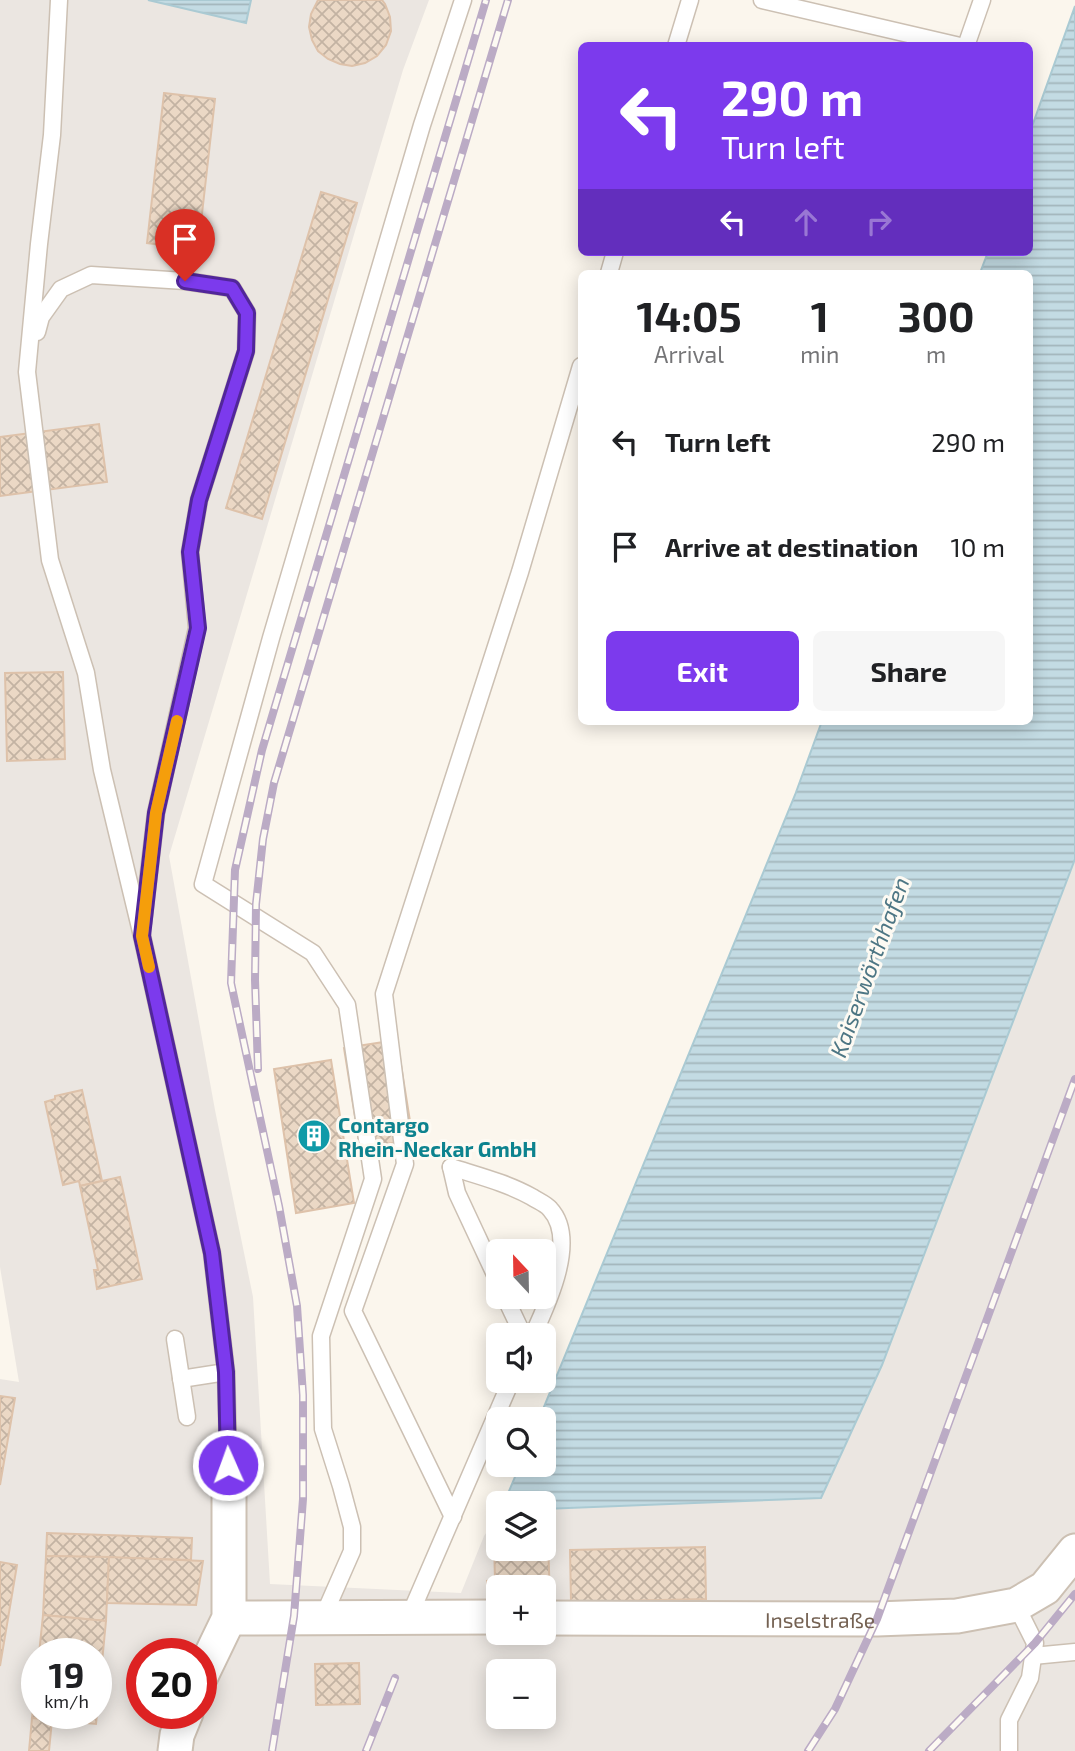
<!DOCTYPE html>
<meta charset="utf-8">
<style>
:root{--surface:#fff;--page:#f6f6f6;--text:#202124;--muted:#757577;--accent:#7c3aed}
body{margin:0;font-family:"Exo 2",sans-serif;background:var(--page);color:var(--text);height:100vh;display:flex;flex-direction:column;font-size:26px;white-space:nowrap}
*{box-sizing:border-box;margin:0}
p{font-size:23px;color:var(--muted)}
.icon{flex:none;width:38px;height:38px;fill:none;stroke:currentColor;stroke-width:2;stroke-linecap:round;stroke-linejoin:round}
.map{position:relative;flex:1;overflow:hidden}
.details{position:absolute;left:578px;top:270px;width:455px;height:455px;display:flex;flex-direction:column;background:var(--surface);border-radius:10px;box-shadow:0 4px 18px #0003}
.details>*{flex:none}
.banner{position:absolute;left:578px;top:42px;width:455px;height:214px;border-radius:10px;box-shadow:0 4px 18px #0003;background:#7c3aed;color:#fff;overflow:hidden}
.needle{width:46px;rotate:338deg}
.fabs{position:absolute;left:486px;top:1239px;display:grid;gap:14px}
.fabs a{display:grid;place-items:center;width:70px;height:70px;border-radius:10px;background:var(--surface);box-shadow:0 4px 18px #0003;font-size:35px}
.speed{position:absolute;left:21px;top:1638px;display:flex;gap:14px;font-size:35px;font-weight:700;text-align:center}
.speed>*{display:grid;place-content:center;width:91px;height:91px;border-radius:50%;background:var(--surface);box-shadow:0 4px 18px #0003;line-height:1}
.speed small{font-size:18px;font-weight:400}
.speed .limit{border:10px solid #d22;background:#fff;color:#111}
.pin{position:absolute;display:grid;place-items:center;width:60px;height:60px;color:#fff;margin:-72px -30px;border-radius:50% 50% 50% 0;rotate:-45deg;box-shadow:0 0 7px #0007}
.pin .icon{rotate:45deg}
.me{position:absolute;width:77px;margin:-38px;rotate:358deg;stroke-linejoin:round;filter:drop-shadow(0 0 5px #0008)}
.turn{display:flex;align-items:center;gap:24px;height:147px;padding:0 28px;font-size:32px}
.turn .icon{width:91px;height:91px;stroke-width:2.5}
.turn b{display:block;font-size:49px;line-height:60px}
.lanes{display:flex;align-items:center;height:66px;padding:0 28px;background:#0003;justify-content:center;gap:35px;direction:ltr}
.lanes .off{opacity:.35}
.eta{display:flex;justify-content:space-evenly;align-items:center;height:119px;text-align:center}
.eta b{font-size:42px;font-weight:700;line-height:49px}
.cta{display:flex;gap:14px;margin-top:auto;padding:14px 28px}
.cta a{flex:1;height:80px;border-radius:10px;background:var(--accent);color:#fff;font-size:28px;font-weight:700;line-height:80px;text-align:center}
.cta a+a{background:var(--page);color:var(--text)}
ul{padding:0;list-style:none}
li{display:flex;align-items:center;gap:21px;height:105px;padding:0 28px}
li div{flex:1}
li b{display:block;font-size:26px}
li em{font-style:normal}
.map>svg:first-child{display:block}
.industrial{fill:#ebe6e1;fill-rule:evenodd}
.water{fill:url(#water-rules);stroke:#aacad3;stroke-width:2}
.building{fill:url(#building-cross-hatch);stroke:#dec2aa;stroke-width:2}
.lines{fill:none;stroke-linecap:round;stroke-linejoin:round}
.service-casing{stroke:#ccc0b3;stroke-width:19}
.minor-casing{stroke:#ccc0b3;stroke-width:37}
.service{stroke:#fff;stroke-width:16}
.minor{stroke:#fff;stroke-width:33}
.rail-casing{stroke:#bbabc5;stroke-width:8}
.rail{stroke:#fdfaf3;stroke-width:5;stroke-dasharray:16;stroke-linecap:butt}
.route-casing{stroke:#51269a;stroke-width:18}
.route{stroke:#7c3aed;stroke-width:12}
.slow{stroke:#f59e0b;stroke-width:12}
.labels{text-anchor:middle;dominant-baseline:central;stroke-width:6;stroke-linejoin:round;paint-order:stroke}
.culture-label{font-size:21px;font-weight:bold;fill:#0d838f;stroke:#fdfaf3;text-anchor:start}
.street-label{font-size:21px;fill:#746152;stroke:#fdfaf3}
.water-label{font-size:23px;font-style:italic;fill:#4d7684;stroke:#fdfaf3}
</style>
<div class="map">
<svg width="1075" height="1751" viewBox="0 0 1075 1751">
<defs>
<pattern id="water-rules" width="6" height="5" patternUnits="userSpaceOnUse" patternTransform="scale(1.75)"><rect width="6" height="5" fill="#c3dbe3"/><path d="M0 2.5h6" fill="none" stroke="#a3b5bb"/></pattern>
<pattern id="building-cross-hatch" width="8" height="8" patternUnits="userSpaceOnUse" patternTransform="scale(1.75)"><rect width="8" height="8" fill="#ebd8c5"/><path d="M0 0l8 8M0 8l8-8" fill="none" stroke="#c3b3a3"/></pattern>
</defs>
<rect width="100%" height="100%" fill="#fbf6ed"/>
<path class="industrial" d="M0,0h148l98,23 5,-23h178l-26,70 -234,786 46,254 38,187 17,287 191,9 23,-57 15,-22v35h45v-40l277,-11 61,-133 193,-506v892h-1075v-372l19,3 -19,-115zM499,1587h45v46h-45zM37,1654h59v59h-59zM142,1654h59v59h-59zM499,1671h45v46h-45z"/>
<g class="water">
<path d="M148,0h103l-5,23z"/>
<path d="M1075,6v853l-193,506 -61,133 -277,11v-6h-40l16,-38h24v-46h-5l256,-624 27,-74h207v-448h-49l8,-21h41v-117z"/>
</g>
<g class="building">
<path d="M318,0h64l3,4 5,13 1,14 -5,14 -9,11 -12,7 -13,3 -12,-2 -12,-5 -10,-8 -6,-11 -3,-13 2,-13z"/>
<path d="M164,93l51,6 -17,150 -51,-6z"/>
<path d="M321,192l36,11 -95,316 -36,-11z"/>
<path d="M99,424l8,58 -107,14v-59z"/>
<path d="M63,672l2,87 -58,2 -2,-88z"/>
<path d="M397,1040l16,100 -53,8 -16,-100z"/>
<path d="M331,1060l23,143 -58,10 -22,-144z"/>
<path d="M82,1090l20,91 -22,5 -1,-5 -16,4 -18,-83 10,-3v-3z"/>
<path d="M120,1177l22,102 -45,10 -3,-19h4l-18,-84z"/>
<path d="M0,1396l15,2 -15,87z"/>
<path d="M47,1533l145,5 -1,22 -145,-4z"/>
<path d="M548,1539l2,63 -6,1v-16h-45v17l-7,-2 -4,-3 -1,-18 8,-1 -1,-39h5v8h45v-9z"/>
<path d="M705,1547l1,52 -135,3 -1,-52z"/>
<path d="M46,1556l63,1 -3,64 -63,-6z"/>
<path d="M109,1557l94,4 -7,44 -89,-2z"/>
<path d="M0,1562l17,3 -17,101z"/>
<path d="M43,1615l63,6 -10,103 -64,-6 5,-43v38h59v-59h-57z"/>
<path d="M359,1663l1,41 -44,1 -1,-41z"/>
<path d="M32,1718l20,2 -3,31h-20z"/>
</g>
<g class="lines">
<defs>
<g id="service">
<path d="M59,0l-7,135 -13,109 -12,128 23,188 36,113 16,97 40,166 70,317 14,119 3,117"/>
<path d="M762,0l198,46"/>
<path d="M676,46l14,-46"/>
<path d="M966,46l16,-46"/>
<path d="M609,273l6,-21"/>
<path d="M37,332l4,-15 20,-28 30,-14 94,6 47,7 15,25 -1,38 -47,149 -9,52 7,76 -41,185 -13,110"/>
<path d="M451,1167c28,9 56,16 81,30 6,4 14,7 18,12 28,30 -2,94 -17,126"/>
<path d="M451,1167l6,26 42,90"/>
<path d="M505,1297l18,38"/>
<path d="M175,1339l12,78"/>
<path d="M181,1379l45,-7"/>
<path d="M453,1517l-100,-206 52,-147 -21,-170 136,-422 61,-206"/>
<path d="M323,1617l29,-66v-24l-11,-41 -18,-57 -2,-93 52,-157 -26,-174 -34,-52 -110,-69 68,-246 151,-513 41,-125"/>
<path d="M409,1617l102,-236"/>
<path d="M1033,1656l42,-4"/>
<path d="M1009,1751v-31l21,-42 5,-35 -19,-38"/>
</g>
<g id="minor">
<path d="M229,1618l270,-1"/>
<path id="s1" d="M544,1618l333,1 80,-3 59,-11 29,-17 30,-37"/>
<path d="M201,1676l28,-58v-129"/>
<path d="M175,1751l2,-16 9,-22"/>
</g>
</defs>
<use href="#service" class="service-casing"/>
<use href="#minor" class="minor-casing"/>
<use href="#service" class="service"/>
<use href="#minor" class="minor"/>
<defs>
<g id="rail">
<path d="M258,1069l-3,-89 1,-76 7,-65 11,-56 234,-783"/>
<path d="M272,1751l22,-135 9,-117v-104l-6,-89 -18,-100 -48,-223 4,-113 27,-120 224,-750"/>
<path d="M366,1751l29,-73"/>
<path d="M808,1751l27,-42 42,-90 198,-540"/>
<path d="M929,1751l106,-108 40,-49"/>
</g>
</defs>
<use href="#rail" class="rail-casing"/>
<use href="#rail" class="rail"/>
</g>
<g class="lines">
<defs>
<path id="route" d="M185,281l47,7 15,25 -1,38 -47,149 -9,52 8,76 -42,185 -14,123 70,317 14,119 2,93"/>
</defs>
<use href="#route" class="route-casing"/>
<use href="#route" class="route"/>
<path class="slow" d="M149,967l-7,-31 14,-123 21,-92"/>
</g>
<defs>
<symbol id="building-disc" viewBox="-11 -11 22 22"><circle r="9.5" fill="#0f9aa8" stroke="#fdfaf3"/><path d="M-4-6H4V6H1V3H-1V6H-4ZM-2.5-4.3h1.7v1.8h-1.7ZM.8-4.3h1.7v1.8H.8ZM-2.5-1h1.7V.8h-1.7ZM.8-1h1.7V.8H.8Z" fill="#fff"/></symbol>
</defs>
<g fill-rule="evenodd">
<use href="#building-disc" x="295" y="1117" width="38" height="38"/>
</g>
<g class="labels">
<g class="culture-label">
<text x="338" y="1124">Contargo<tspan x="338" dy="24">Rhein-Neckar GmbH</tspan></text>
</g>
<g class="street-label">
<text stroke="none"><textPath href="#s1" startOffset="276">Inselstraße</textPath></text>
</g>
<g class="water-label">
<text transform="translate(869 967) rotate(-70)">Kaiserwörthhafen</text>
</g>
</g>
</svg>
<div class="fabs">
<a><svg class="needle" viewBox="-14 -14 28 28"><path d="M0-13l5 13h-10z" fill="#e53935"/><path d="M0 13l5-13h-10z" fill="#757577"/></svg></a>
<a><svg class="icon" aria-label="sound" viewBox="0 0 24 24"><path d="M4 9h4l5-4v14l-5-4H4zM17 9q2 3 0 6"/></svg></a>
<a><svg class="icon" aria-label="search" viewBox="0 0 24 24"><circle cx="10" cy="10" r="6"/><path d="M15 15l6 6"/></svg></a>
<a><svg class="icon" aria-label="layers" viewBox="0 0 24 24"><path d="M12 4l9 5-9 5-9-5zM3 14l9 5 9-5"/></svg></a>
<a>+</a>
<a>−</a>
</div>
<div class="speed"><div>19<small>km/h</small></div><div class="limit">20</div></div>
<div class="pin" style="left:185px;top:281px;background:#d93025"><svg class="icon" aria-label="arrive" viewBox="0 0 24 24"><path d="M6 21V4h12l-3 4 3 4H6"/></svg></div>
<svg class="me" style="left:228px;top:1465px" viewBox="-20 -20 40 40"><circle r="17" fill="#7c3aed" stroke="#fff" stroke-width="3"/><path d="M0-11L8 9 0 5-8 9z" fill="#fff"/></svg>
<div class="banner">
<div class="turn"><svg class="icon" aria-label="left" viewBox="0 0 24 24"><path d="M17 20v-9H6M10 6l-5 5 5 5"/></svg><div><b>290 m</b>Turn left</div></div>
<div class="lanes"><svg class="icon" aria-label="left" viewBox="0 0 24 24"><path d="M17 20v-9H6M10 6l-5 5 5 5"/></svg><svg class="icon off" aria-label="ahead" viewBox="0 0 24 24"><path d="M12 20V5M6 11l6-6 6 6"/></svg><svg class="icon off" aria-label="right" viewBox="0 0 24 24"><path d="M7 20v-9h11M14 6l5 5-5 5"/></svg></div>
</div>
<section class="details">
<div class="eta">
<div><b>14:05</b><p>Arrival</p></div>
<div><b>1</b><p>min</p></div>
<div><b>300</b><p>m</p></div>
</div>
<ul>
<li><svg class="icon" aria-label="left" viewBox="0 0 24 24"><path d="M17 20v-9H6M10 6l-5 5 5 5"/></svg><div><b>Turn left</b></div><em>290 m</em></li>
<li><svg class="icon" aria-label="arrive" viewBox="0 0 24 24"><path d="M6 21V4h12l-3 4 3 4H6"/></svg><div><b>Arrive at destination</b></div><em>10 m</em></li>
</ul>
<div class="cta"><a>Exit</a><a>Share</a></div>
</section>
</div>
